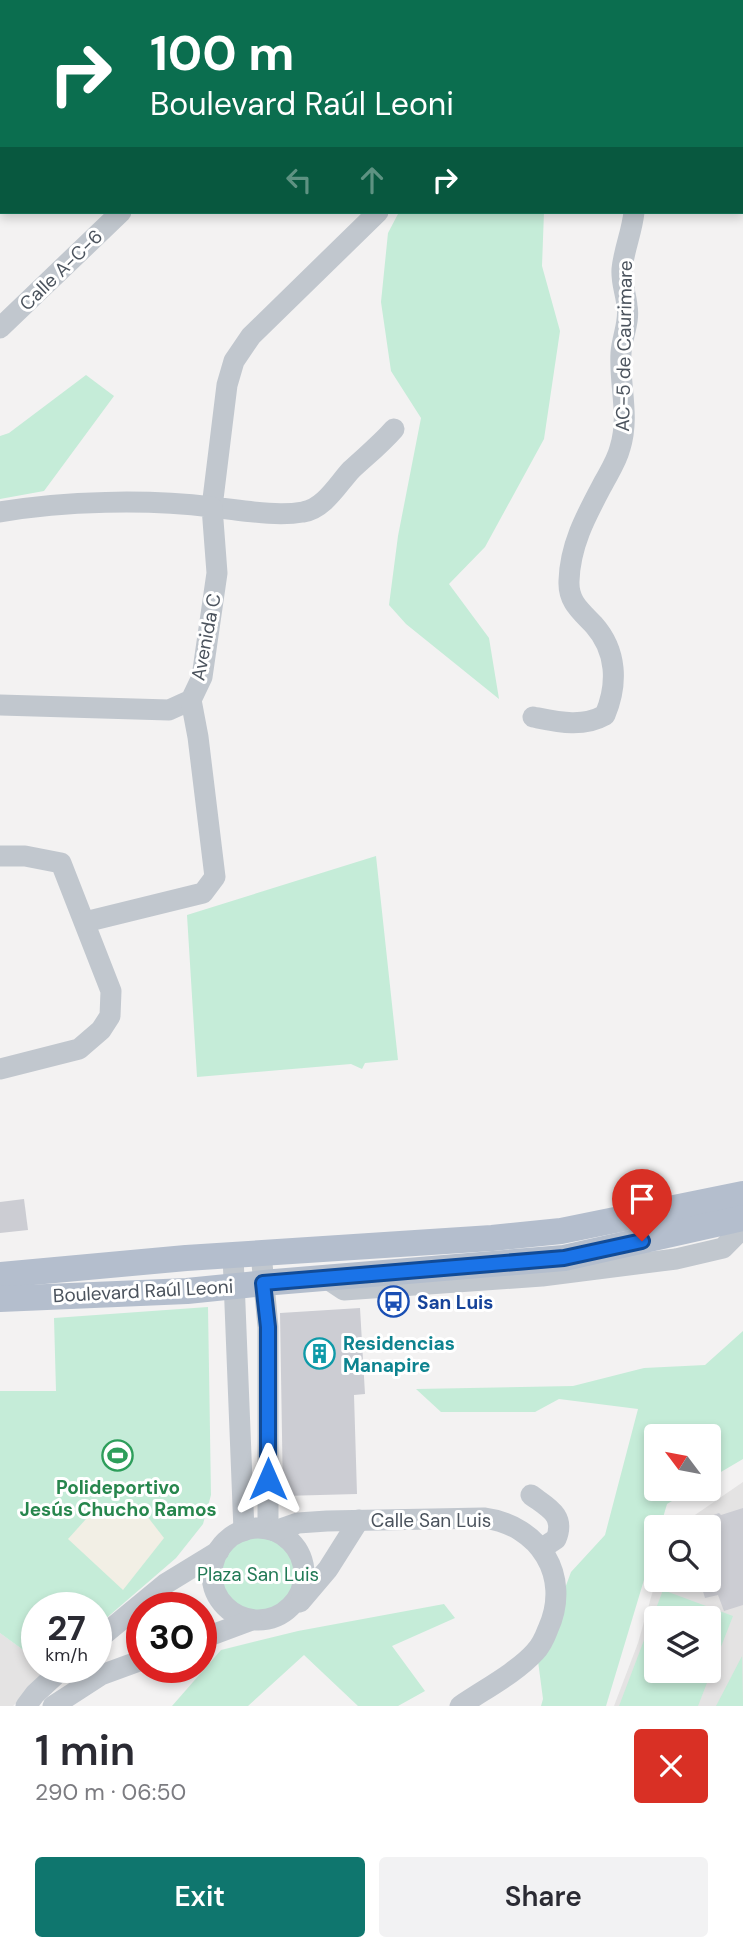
<!DOCTYPE html>
<meta charset="utf-8">
<style>
:root{--surface:#fff;--page:#f2f2f3;--text:#2b2b33;--muted:#7c7c81;--accent:#0f766e}
body{margin:0;font-family:"DM Sans",sans-serif;background:var(--page);color:var(--text);height:100vh;display:flex;flex-direction:column;font-size:26px;white-space:nowrap}
*{box-sizing:border-box;margin:0}
p{font-size:23px;color:var(--muted)}
.icon{flex:none;width:38px;height:38px;fill:none;stroke:currentColor;stroke-width:2;stroke-linecap:round;stroke-linejoin:round}
.map{position:relative;height:1706px;overflow:hidden}
.sheet{display:flex;flex-direction:column;background:var(--surface);flex:1}
.sheet>*{flex:none}
.top-card{position:absolute;left:0px;top:0px;width:744px;height:214px;box-shadow:0 4px 10px #0003;background:#0b6e4f;color:#fff;overflow:hidden}
.needle{width:46px;rotate:302deg}
.controls{position:absolute;left:644px;top:1424px;display:grid;gap:14px}
.controls a{display:grid;place-items:center;width:77px;height:77px;border-radius:7px;background:var(--surface);box-shadow:0 4px 10px #0003;font-size:35px}
.speed{position:absolute;left:21px;top:1592px;display:flex;gap:14px;font-size:35px;font-weight:700;text-align:center}
.speed>*{display:grid;place-content:center;width:91px;height:91px;border-radius:50%;background:var(--surface);box-shadow:0 4px 10px #0003;line-height:1}
.speed small{font-size:18px;font-weight:400}
.speed .limit{border:10px solid #d22;background:#fff;color:#111}
.pin{position:absolute;display:grid;place-items:center;width:60px;height:60px;color:#fff;margin:-72px -30px;border-radius:50% 50% 50% 0;rotate:-45deg;box-shadow:0 0 7px #0007}
.pin .icon{rotate:45deg}
.me{position:absolute;width:77px;margin:-38px;rotate:0deg;stroke-linejoin:round;filter:drop-shadow(0 0 5px #0008)}
.turn{display:flex;align-items:center;gap:24px;height:147px;padding:0 35px;font-size:32px}
.turn .icon{width:91px;height:91px;stroke-width:2.5}
.turn b{display:block;font-size:49px;line-height:60px}
.lanes{display:flex;align-items:center;height:66px;padding:0 35px;background:#0003;justify-content:center;gap:35px;direction:ltr}
.lanes .off{opacity:.35}
.round{display:grid;place-items:center;flex:none;width:74px;height:74px;border-radius:7px;background:var(--page)}
.overview{display:flex;align-items:center;justify-content:space-between;height:119px;padding:0 35px}
h1{font-size:42px;font-weight:600;line-height:52px}
.action{display:flex;gap:14px;margin-top:auto;padding:14px 35px}
.action a{flex:1;height:80px;border-radius:7px;background:var(--accent);color:#fff;font-size:28px;font-weight:600;line-height:80px;text-align:center}
.action a+a{background:var(--page);color:var(--text)}
.map>svg:first-child{display:block}
.education{fill:#e4e3e3;fill-rule:evenodd}
.green{fill:#c5ecd8;fill-rule:evenodd}
.sand{fill:#f2efe5}
.building{fill:#cccdd3}
.lines{fill:none;stroke-linecap:round;stroke-linejoin:round}
.minor{stroke:#c1c7ce;stroke-width:21}
.major{stroke:#b4becd;stroke-width:26}
.route-casing{stroke:#114b97;stroke-width:18}
.route{stroke:#1a73e8;stroke-width:12}
.labels{text-anchor:middle;dominant-baseline:central;stroke-width:6;stroke-linejoin:round;paint-order:stroke}
.street-label{font-size:19px;fill:#4b535d;stroke:#fff}
.transit-label{font-size:19px;font-weight:bold;fill:#164399;stroke:#fff;text-anchor:start}
.culture-label{font-size:19px;font-weight:bold;fill:#0d838f;stroke:#fff;text-anchor:start}
.leisure-label{font-size:19px;font-weight:bold;fill:#27864d;stroke:#fff}
.park-label{font-size:19px;fill:#217955;stroke:#fff}
</style>
<div class="map">
<svg width="743" height="1706" viewBox="0 0 743 1706">
<rect width="100%" height="100%" fill="#f3f2f2"/>
<g class="education">
<path d="M743,1482v224h-129l24,-63 18,-63h53v-52h-33zM656,1619h53v52h-53z"/>
<path d="M0,1633l37,27v8h10l4,2 -38,36h-13z"/>
</g>
<g class="green">
<path d="M399,212h145l-2,54 18,65 -16,108 -59,108 -36,37 40,54 10,61 -93,-75 -17,-19 9,-69 23,-118 -30,-47 -10,-69 7,-69z"/>
<path d="M86,375l28,21 -70,95 -44,8v-63l9,-3z"/>
<path d="M376,856l22,204 -33,3 -3,6 -11,-5 -154,13 -10,-162z"/>
<path d="M208,1307l3,188 -8,29 -27,34 -80,69v-19h-59v52l-37,-27v-242h56l-2,-73z"/>
<path d="M743,1331v128l-34,20v-42h-53v52h36l-25,15 -7,24h-4v12l-50,166h-65l2,-7 -5,-38 33,-89 34,-37 33,-126 -79,-10 -24,13h-94l-25,-23 157,-3 71,-18 61,-3z"/>
<circle cx="258" cy="1575" r="46"/>
<path d="M663,1590l70,26 -35,90h-79zM656,1619h53v52h-53z"/>
<path d="M444,1604l11,14 -63,28 33,45 -27,15h-40l-54,-51 -56,51h-76l49,-56 77,-19z"/>
<path d="M742,1656l1,50h-27z"/>
</g>
<path class="sand" d="M122,1505l25,11 17,22 -41,52 -55,-51 27,-30z"/>
<g class="building">
<path d="M24,1199l4,31 -28,3v-31z"/>
<path d="M360,1308l5,86 -11,1 3,99 -74,2 -3,-183z"/>
<path d="M743,1508v97l-19,6 -6,-16 -13,3 -4,-13 -27,7 -4,-12h39v-52h-28v-2l38,-13 2,2z"/>
</g>
<g class="lines">
<g class="minor">
<path d="M311,0v2"/>
<path d="M473,0l1,2"/>
<path d="M624,0l1,2"/>
<path d="M221,2l3,-2"/>
<path d="M0,135l2,-1"/>
<path d="M378,212l-127,124 -17,25 -7,24 -15,122c29,3 63,10 91,5 21,-3 35,-28 48,-42 15,-14 30,-26 43,-41"/>
<path d="M0,328l121,-116"/>
<path d="M0,512c64,-11 147,-13 212,-5l5,66 -15,104 -11,23 -22,10 -169,-5"/>
<path d="M533,717c25,5 49,11 72,-2 13,-31 12,-64 -11,-90 -13,-14 -26,-23 -25,-44 1,-37 18,-67 35,-99 6,-11 13,-22 16,-34 10,-32 -1,-63 1,-95 1,-16 9,-32 6,-47 -1,-13 -6,-23 -5,-37 2,-20 10,-37 12,-57"/>
<path d="M0,856h25l36,7 50,128 -1,25 -9,14 -22,19 -79,20"/>
<path d="M85,922l118,-29 12,-16 -17,-140 -7,-37"/>
<path d="M261,1253l7,74v202"/>
<path d="M233,1255l11,276"/>
<path d="M326,1278l18,12 198,-14 134,-17 47,-11 20,-20"/>
<path d="M531,1495c16,12 35,20 25,44l-15,10"/>
<circle cx="258" cy="1574" r="46"/>
<path d="M275,1531l23,-8 29,-2 157,-3c55,7 88,58 64,111 -3,8 -7,17 -13,23 -19,21 -52,38 -75,54"/>
<path d="M300,1602l28,-33 31,-49"/>
<path d="M201,1639l51,-19"/>
<path d="M96,1641l69,-57 54,-33"/>
<path d="M26,1706l9,-12 28,-26"/>
<path d="M53,1706l48,-31 41,-15"/>
</g>
<g class="major">
<path d="M0,1275l186,-17 306,-20 69,-7 182,-37"/>
<path d="M0,1299l187,-8 88,-9 289,-24 179,-40"/>
</g>
</g>
<g class="lines">
<defs>
<path id="route" d="M268,1479v-152l-5,-44 301,-25 78,-17"/>
</defs>
<use href="#route" class="route-casing"/>
<use href="#route" class="route"/>
</g>
<defs>
<symbol id="bus-ring" viewBox="-11 -11 22 22"><circle r="9.5" fill="#fff" stroke="#1a4fb4" stroke-width="1.5"/><path d="M-5-6H5V4H4V6H2V4H-2V6H-4V4H-5ZM-3.5-4V0h7V-4ZM-3.5 1.2v1.5H-2V1.2ZM2 1.2v1.5H3.5V1.2Z" fill="#1a4fb4"/></symbol>
<symbol id="building-ring" viewBox="-11 -11 22 22"><circle r="9.5" fill="#fff" stroke="#0f9aa8" stroke-width="1.5"/><path d="M-4-6H4V6H1V3H-1V6H-4ZM-2.5-4.3h1.7v1.8h-1.7ZM.8-4.3h1.7v1.8H.8ZM-2.5-1h1.7V.8h-1.7ZM.8-1h1.7V.8H.8Z" fill="#0f9aa8"/></symbol>
<symbol id="stadium-ring" viewBox="-11 -11 22 22"><circle r="9.5" fill="#fff" stroke="#2e9e5b" stroke-width="1.5"/><path d="M0-5a6.5 5 0 1 0 0 10a6.5 5 0 1 0 0-10ZM-3.5-1.8h7v3.6h-7Z" fill="#2e9e5b"/></symbol>
</defs>
<g fill-rule="evenodd">
<use href="#bus-ring" x="376" y="1284" width="35" height="35"/>
<use href="#building-ring" x="302" y="1336" width="35" height="35"/>
<use href="#stadium-ring" x="100" y="1438" width="35" height="35"/>
</g>
<g class="labels">
<g class="street-label">
<text transform="translate(61 270) rotate(-44)">Calle A-C-6</text>
<text transform="translate(624 346) rotate(-89)">AC-5 de Caurimare</text>
<text transform="translate(206 637) rotate(-79)">Avenida C</text>
<text transform="translate(143 1291) rotate(-3)">Boulevard Raúl Leoni</text>
<text x="431" y="1520">Calle San Luis</text>
</g>
<g class="transit-label">
<text x="417" y="1302">San Luis</text>
</g>
<g class="culture-label">
<text x="343" y="1343">Residencias<tspan x="343" dy="22">Manapire</tspan></text>
</g>
<g class="leisure-label">
<text x="118" y="1487">Polideportivo<tspan x="118" dy="22">Jesús Chucho Ramos</tspan></text>
</g>
<g class="park-label">
<text x="258" y="1574">Plaza San Luis</text>
</g>
</g>
</svg>
<div class="controls">
<a><svg class="needle" viewBox="-14 -14 28 28"><path d="M0-13l5 13h-10z" fill="#e53935"/><path d="M0 13l5-13h-10z" fill="#7c7c81"/></svg></a>
<a><svg class="icon" aria-label="search" viewBox="0 0 24 24"><circle cx="10" cy="10" r="6"/><path d="M15 15l6 6"/></svg></a>
<a><svg class="icon" aria-label="layers" viewBox="0 0 24 24"><path d="M12 4l9 5-9 5-9-5zM3 14l9 5 9-5"/></svg></a>
</div>
<div class="speed"><div>27<small>km/h</small></div><div class="limit">30</div></div>
<div class="pin" style="left:642px;top:1241px;background:#d93025"><svg class="icon" aria-label="arrive" viewBox="0 0 24 24"><path d="M6 21V4h12l-3 4 3 4H6"/></svg></div>
<svg class="me" style="left:268px;top:1479px" viewBox="-20 -20 40 40"><path d="M0-17L14 15 0 8-14 15z" fill="#1a73e8" stroke="#fff" stroke-width="4"/></svg>
<div class="top-card">
<div class="turn"><svg class="icon" aria-label="right" viewBox="0 0 24 24"><path d="M7 20v-9h11M14 6l5 5-5 5"/></svg><div><b>100 m</b>Boulevard Raúl Leoni</div></div>
<div class="lanes"><svg class="icon off" aria-label="left" viewBox="0 0 24 24"><path d="M17 20v-9H6M10 6l-5 5 5 5"/></svg><svg class="icon off" aria-label="ahead" viewBox="0 0 24 24"><path d="M12 20V5M6 11l6-6 6 6"/></svg><svg class="icon" aria-label="right" viewBox="0 0 24 24"><path d="M7 20v-9h11M14 6l5 5-5 5"/></svg></div>
</div>
</div>
<section class="sheet">
<div class="overview"><div><h1>1 min</h1><p>290 m · 06:50</p></div><a class="round" style="background:#d93025;color:#fff"><svg class="icon" aria-label="close" viewBox="0 0 24 24"><path d="M6 6l12 12M18 6L6 18"/></svg></a></div>
<div class="action"><a>Exit</a><a>Share</a></div>
</section>
